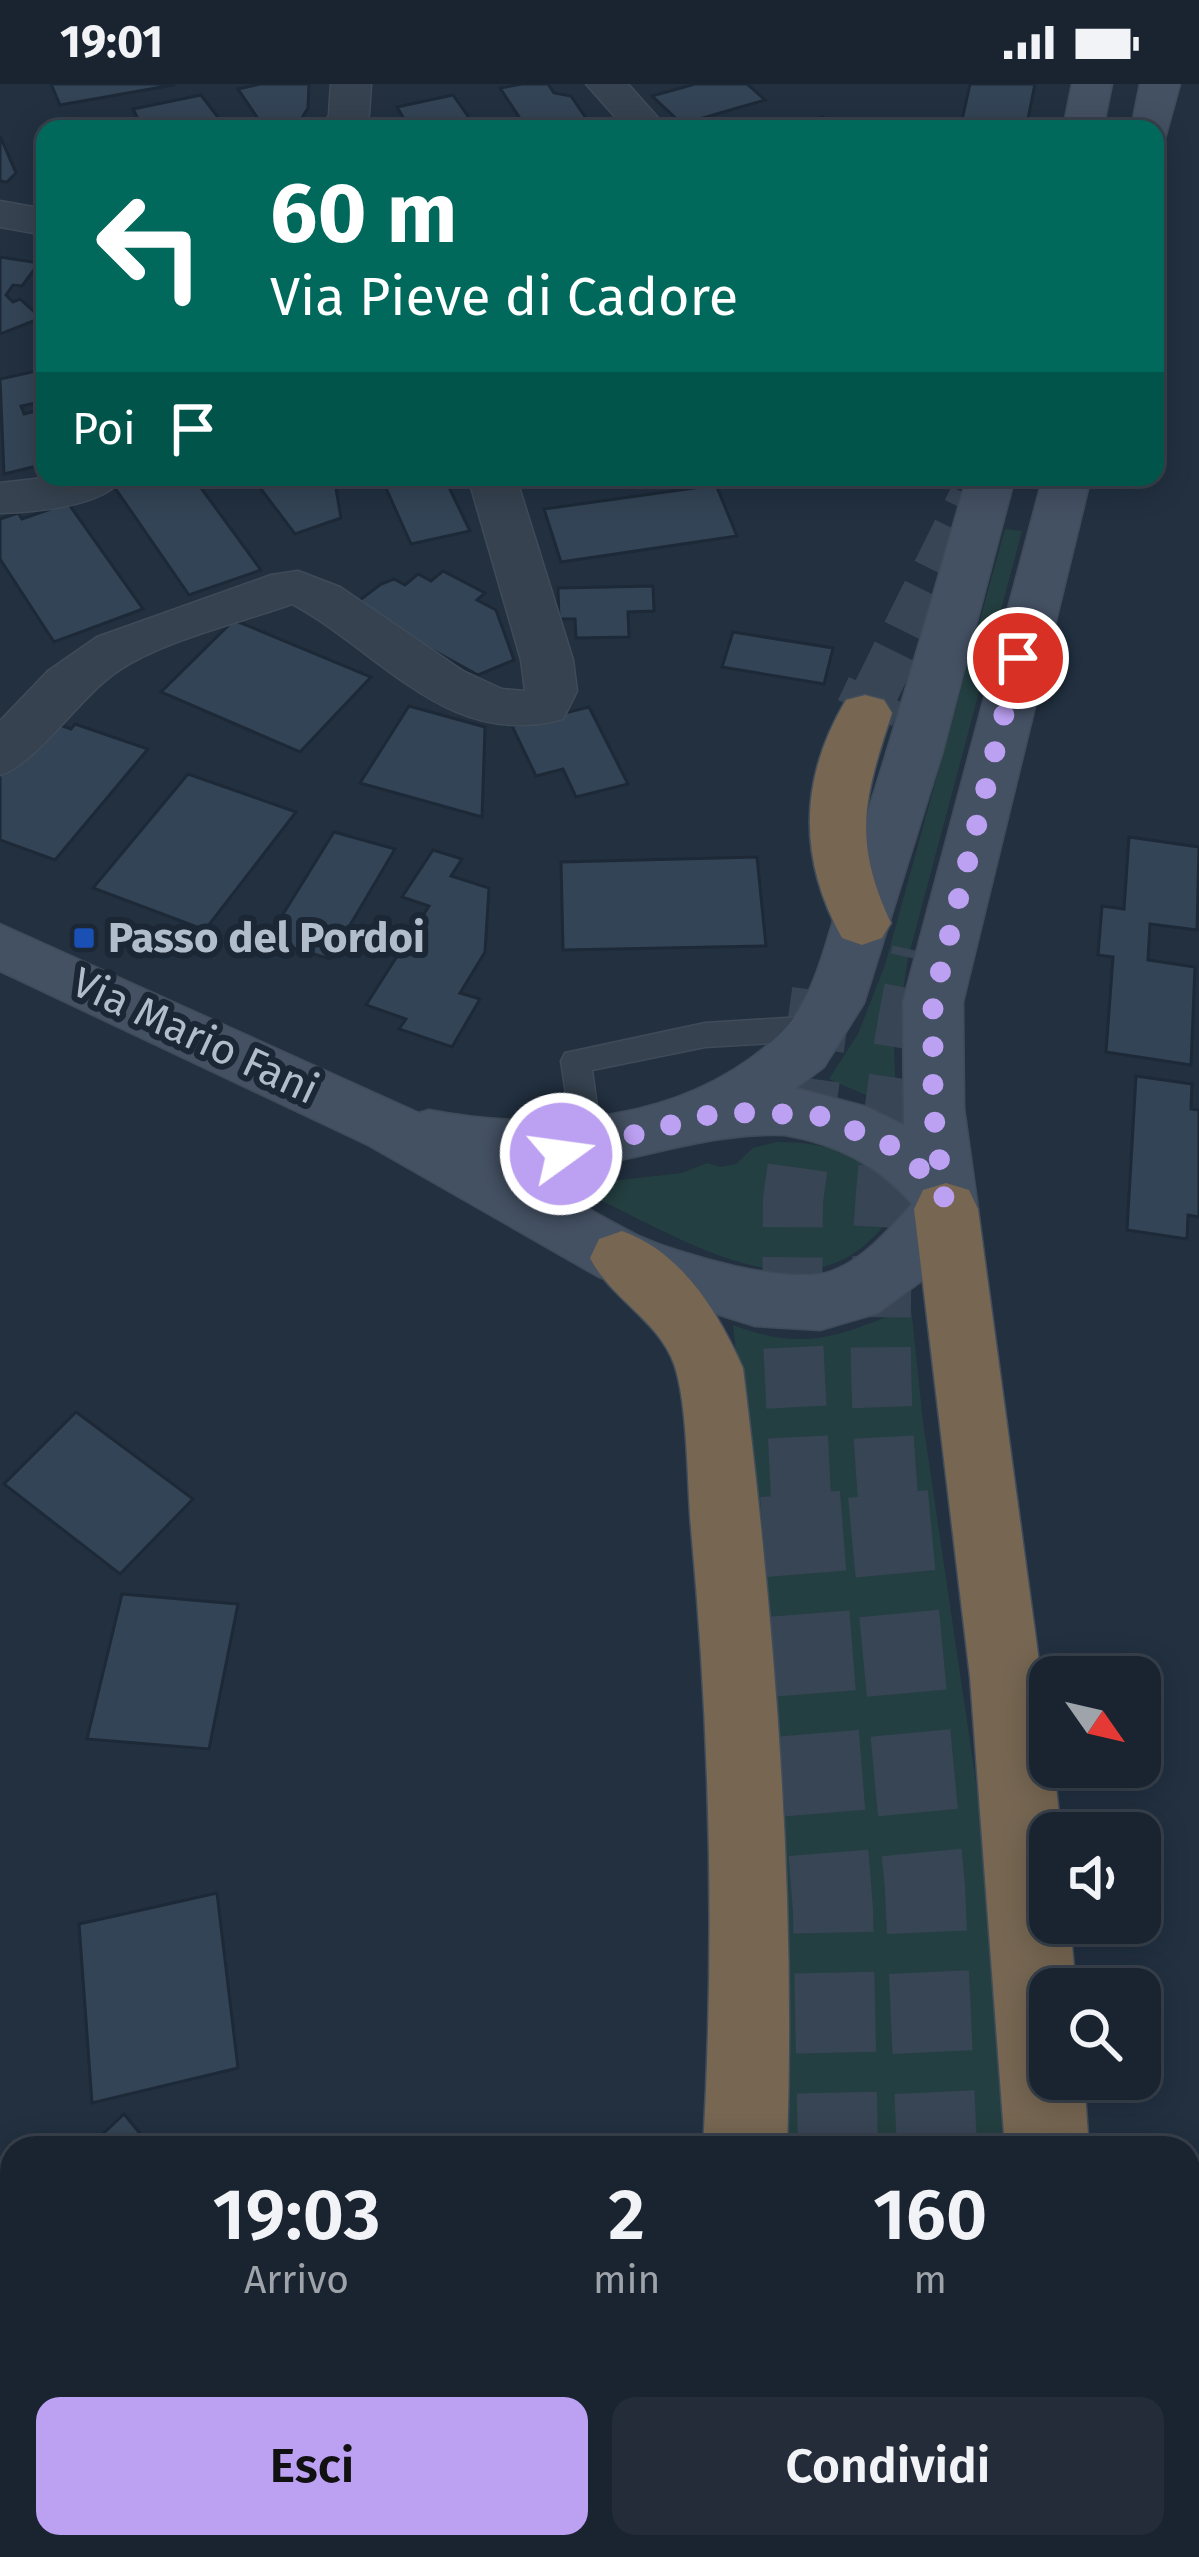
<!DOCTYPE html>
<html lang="it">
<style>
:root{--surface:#1a2430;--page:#232c38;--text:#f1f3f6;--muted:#9fa4ab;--line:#38414c;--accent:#bca0f2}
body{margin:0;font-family:"Fira Sans",sans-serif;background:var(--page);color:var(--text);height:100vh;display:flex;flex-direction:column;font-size:45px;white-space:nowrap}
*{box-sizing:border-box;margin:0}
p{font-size:39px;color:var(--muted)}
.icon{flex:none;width:66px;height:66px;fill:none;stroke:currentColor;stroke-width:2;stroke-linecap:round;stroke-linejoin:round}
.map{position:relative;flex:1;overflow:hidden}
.panel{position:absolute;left:0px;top:2052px;width:1200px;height:423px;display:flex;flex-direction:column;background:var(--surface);border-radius:36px 36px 0 0;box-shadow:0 6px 30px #0003,0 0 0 3px var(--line)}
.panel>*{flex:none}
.banner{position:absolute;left:36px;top:36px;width:1128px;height:366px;border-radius:24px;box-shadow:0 6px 30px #0003,0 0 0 3px var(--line);background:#00695c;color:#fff;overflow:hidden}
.needle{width:78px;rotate:124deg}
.fabs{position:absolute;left:1029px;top:1572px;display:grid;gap:24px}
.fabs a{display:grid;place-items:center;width:132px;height:132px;border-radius:24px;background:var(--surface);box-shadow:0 6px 30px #0003,0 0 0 3px var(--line);font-size:60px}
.pin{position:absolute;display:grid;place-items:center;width:102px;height:102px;color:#fff;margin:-51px;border:6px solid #fff;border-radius:50%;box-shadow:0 3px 12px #0007}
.me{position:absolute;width:132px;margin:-66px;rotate:76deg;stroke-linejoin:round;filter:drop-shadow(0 0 9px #0008)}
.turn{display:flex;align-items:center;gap:42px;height:252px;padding:0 36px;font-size:54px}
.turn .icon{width:156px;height:156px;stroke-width:2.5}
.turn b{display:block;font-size:84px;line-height:102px}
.then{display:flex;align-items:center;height:114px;padding:0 36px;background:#0003;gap:24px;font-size:45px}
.eta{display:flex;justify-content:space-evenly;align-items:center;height:204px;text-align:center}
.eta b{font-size:72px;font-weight:600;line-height:84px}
.cta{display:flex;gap:24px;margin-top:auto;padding:24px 36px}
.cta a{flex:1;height:138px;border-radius:24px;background:var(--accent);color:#111;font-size:48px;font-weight:600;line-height:138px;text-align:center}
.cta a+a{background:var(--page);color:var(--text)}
.status{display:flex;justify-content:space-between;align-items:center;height:84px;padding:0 60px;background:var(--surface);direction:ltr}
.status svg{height:33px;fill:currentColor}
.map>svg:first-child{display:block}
.green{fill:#243f41}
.building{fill:#334456;stroke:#1d2937;stroke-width:3}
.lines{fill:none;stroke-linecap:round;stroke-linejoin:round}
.highway-tunnel-far2{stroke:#384555;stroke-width:46;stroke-dasharray:46 22;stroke-linecap:butt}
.highway-tunnel-far1{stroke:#384555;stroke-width:60;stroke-dasharray:60 30;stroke-linecap:butt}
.highway-tunnel{stroke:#384555;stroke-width:80;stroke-dasharray:80 40;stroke-linecap:butt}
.lane-casing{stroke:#3f4b59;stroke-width:3}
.street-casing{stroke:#3f4b59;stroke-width:3}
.secondary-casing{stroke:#3f4b59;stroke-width:3}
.highway-casing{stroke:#414d5b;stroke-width:3}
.lane{fill:#364250;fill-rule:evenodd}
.street{fill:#364250;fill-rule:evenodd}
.secondary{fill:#445163;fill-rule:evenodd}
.highway{fill:#766652;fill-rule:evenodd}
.route{stroke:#bca0f2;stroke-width:21;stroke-dasharray:0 37.8}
.transit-dot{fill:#1a4fb4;stroke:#1b2735;stroke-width:4.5}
.labels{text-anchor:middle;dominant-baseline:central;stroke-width:12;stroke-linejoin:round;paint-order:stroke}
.poi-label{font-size:42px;font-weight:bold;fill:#b2bdcb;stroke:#1b2735;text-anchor:start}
.street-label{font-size:42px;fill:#b2bdcb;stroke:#1b2735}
</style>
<div class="status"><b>19:01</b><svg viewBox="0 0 49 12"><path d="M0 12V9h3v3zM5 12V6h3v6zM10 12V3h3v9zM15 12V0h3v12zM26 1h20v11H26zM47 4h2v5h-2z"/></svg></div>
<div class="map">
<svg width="1199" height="2473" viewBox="0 0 1199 2473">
<rect width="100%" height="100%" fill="#223040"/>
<g class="green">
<path d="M1005,445l17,2 -114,427 -14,90 2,53 -7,4 -60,-26 29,-45 27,-69z"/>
<path d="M776,1058c45,-1 96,11 117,56 -1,20 -12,33 -27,46 -78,69 -198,-14 -275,-48l-6,-8 8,-5 89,-10 25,-10 13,4 16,-3 17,-16z"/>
<path d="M911,1223l12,115 66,449 26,277h-236l-36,-732 -10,-91c74,28 108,10 178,-18z"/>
<path d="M634,2463h451l-2,10h-451z"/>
</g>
<g class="building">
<path d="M51,0h121l1,1 -113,20z"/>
<path d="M260,0h49l-1,24 -13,21h-30l-27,-40z"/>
<path d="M522,0h26l6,9 17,3 15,22 -59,11 -27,-41z"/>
<path d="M695,0h52l18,16 -83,24 -30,-28z"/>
<path d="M970,0h65l-9,45h-66z"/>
<path d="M201,11l26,34h-84l-10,-20z"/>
<path d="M453,11l24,34h-74l-6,-9 7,-1 -7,-12z"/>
<path d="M823,33l12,12h-92l30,-8 6,7z"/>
<path d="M0,52l16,37 -9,9 -7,-1z"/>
<path d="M0,173l39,6 -17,23 -9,-1 -7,10 7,7 7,-3 21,19 -41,16z"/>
<path d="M45,285v32l-24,5 3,8 21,-5v55l-41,10 -4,-95z"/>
<path d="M149,393h44l68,93 -72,25 -74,-107z"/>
<path d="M252,393h82l7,41 -46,16z"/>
<path d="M381,393h63l26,54 -59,13z"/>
<path d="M716,401l21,51 -176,26 -17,-53z"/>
<path d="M68,419l75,106 -89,33 -54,-83v-40l18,-6 4,6z"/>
<path d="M443,487l42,22 -8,7 19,10 18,50 -36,15 -126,-69 29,-22 13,-5 11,6 13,-11 13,7z"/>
<path d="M653,502l1,25 -26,1 1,25 -53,1 -1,-19h-16l-1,-31z"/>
<path d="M234,536l137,57 -71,75 -139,-60z"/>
<path d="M733,548l100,16 -9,36 -102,-17z"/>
<path d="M409,622l76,21 -3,90 -122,-34z"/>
<path d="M589,623l39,77 -52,13 -13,-28 -27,7 -24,-50z"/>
<path d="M46,636l25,9 4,-5 73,25 -93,111 -55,-20v-69z"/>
<path d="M188,690l108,38 -91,118 -112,-42z"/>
<path d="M334,748l61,17 -65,110 -63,-19z"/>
<path d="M1129,753l70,10 -2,83 -47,-6 -2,36 47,7 -4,98 -85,-13 7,-95 -15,-2 4,-49 22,3z"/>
<path d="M433,766l29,9 -11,17 38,12 -4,64 -25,41 20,6 -28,48 -53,-18 7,-10 -40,-14 63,-99 -27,-9z"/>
<path d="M757,773l9,89 -203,4 -2,-88z"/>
<path d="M1136,992l56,8 -1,25 8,1v107l-11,-2 -1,24 -60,-9z"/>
<path d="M76,1328l117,87 -73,75 -116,-90z"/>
<path d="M122,1510l116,10 -29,145 -122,-10z"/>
<path d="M217,1809l21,175 -146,35 -13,-179z"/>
<path d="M124,2030l28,34h-64z"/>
<path d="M12,2136v94l-12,-16v-67z"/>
</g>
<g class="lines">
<path class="highway-tunnel-far2" d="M875,609l97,-196"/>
<g class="highway-tunnel-far1">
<path d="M865,629l11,-23"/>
<path d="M801,1413l-9,-178 1,-119 29,-209"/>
<path d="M888,1413c-16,-185 -6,-364 34,-545"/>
</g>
<g class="highway-tunnel">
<path d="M800,1410l33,416 5,238"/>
<path d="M888,1410l37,394 12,260"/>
<path d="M716,2463v10"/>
<path d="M1038,2463v10"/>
<path d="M802,2473l1,-10"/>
<path d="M934,2473l1,-10"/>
</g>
<defs>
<path id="lane" d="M819,932l11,4 4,8 -4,8 -11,4 -114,7 -113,23 10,74 -5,9 -11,4 -11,-4 -14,-92 4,-8 140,-30z"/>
<g id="street">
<path d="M331,0h40l-2,31 -7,14h-40l7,-14z"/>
<path d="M586,0h42l40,45h-42z"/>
<path d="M0,117l45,8v26l-45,-8z"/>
<path d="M52,393h72c-20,30 -90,35 -124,36v-30z"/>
<path d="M468,393h48l57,183 4,31 -14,28c-114,32 -182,-67 -271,-115 -53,19 -128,36 -174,67 -39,26 -81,93 -118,104v-54l48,-50 49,-34 174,-62 27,-4 42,16 123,84 39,18 23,2 -4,-31z"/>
</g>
<g id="secondary">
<path d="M1072,0h40l-9,45h-40z"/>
<path d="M1140,0h40l-15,54 -10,2v-11h-24z"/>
<path d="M967,393h48l-73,277 -78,249 -40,64 -28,21 71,19 37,18 -1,-123 140,-525h48l-128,525 1,106 14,101 -9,19 -45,51 -46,34 -58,17 -65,-4 -156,-49 -231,-132 -368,-174v-47l419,189 10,-3c121,23 257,12 350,-75 36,-34 47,-95 62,-140 46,-138 86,-278 126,-418zM785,1051c51,9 92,29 127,69 -22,24 -46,53 -77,66 -42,18 -157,-16 -198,-35 -39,-19 -76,-43 -113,-63 90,1 171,-41 261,-37z"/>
</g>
<g id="highway">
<path d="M865,611l19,5 8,13c-28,85 -40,126 -1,210l-9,15 -20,7 -20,-7c-44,-79 -43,-159 4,-238z"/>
<path d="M946,1099l23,7 9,19 79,586 4,38h-11v90h20l6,66h-26v90h34l5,69h-84l-35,-471 -56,-468 9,-19z"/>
<path d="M622,1147c60,21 96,81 121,137 32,260 53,518 44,780h-84c12,-207 7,-414 -12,-620 -4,-45 -3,-124 -17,-164 -16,-44 -64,-66 -84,-106l9,-19z"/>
</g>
</defs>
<use href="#lane" class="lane-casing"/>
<use href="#street" class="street-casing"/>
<use href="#secondary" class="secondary-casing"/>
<use href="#highway" class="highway-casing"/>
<use href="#lane" class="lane"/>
<use href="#street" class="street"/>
<use href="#secondary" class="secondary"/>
<use href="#highway" class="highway"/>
</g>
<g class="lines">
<path class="route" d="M561,1070l159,-42 97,3 77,32 33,28 17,22 -11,-89v-106l85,-344"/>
</g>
<rect class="transit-dot" x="72" y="842" width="24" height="24" rx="6"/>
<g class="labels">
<g class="poi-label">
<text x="108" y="854">Passo del Pordoi</text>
</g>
<g class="street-label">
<text transform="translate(195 952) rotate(25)">Via Mario Fani</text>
</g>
</g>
</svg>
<div class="fabs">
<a><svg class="needle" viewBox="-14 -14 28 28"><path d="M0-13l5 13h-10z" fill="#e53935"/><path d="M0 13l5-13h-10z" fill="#9fa4ab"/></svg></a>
<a><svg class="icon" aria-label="sound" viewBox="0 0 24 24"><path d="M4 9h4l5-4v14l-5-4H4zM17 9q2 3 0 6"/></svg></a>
<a><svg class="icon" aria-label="search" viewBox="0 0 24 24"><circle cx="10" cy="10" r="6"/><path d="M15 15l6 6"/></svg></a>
</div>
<div class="pin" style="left:1018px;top:574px;background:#d93025"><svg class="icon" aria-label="arrive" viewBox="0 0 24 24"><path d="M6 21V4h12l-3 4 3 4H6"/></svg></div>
<svg class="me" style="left:561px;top:1070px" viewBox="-20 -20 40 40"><circle r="17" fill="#bca0f2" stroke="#fff" stroke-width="3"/><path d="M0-11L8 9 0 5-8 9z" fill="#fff"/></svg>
<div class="banner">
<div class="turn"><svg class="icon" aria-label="left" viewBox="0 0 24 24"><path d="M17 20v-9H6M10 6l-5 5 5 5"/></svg><div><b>60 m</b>Via Pieve di Cadore</div></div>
<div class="then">Poi<svg class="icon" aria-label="arrive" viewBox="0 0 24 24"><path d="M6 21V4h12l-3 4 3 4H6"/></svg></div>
</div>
<section class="panel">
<div class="eta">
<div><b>19:03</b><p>Arrivo</p></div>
<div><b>2</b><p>min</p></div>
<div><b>160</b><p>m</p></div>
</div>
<div class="cta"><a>Esci</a><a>Condividi</a></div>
</section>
</div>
